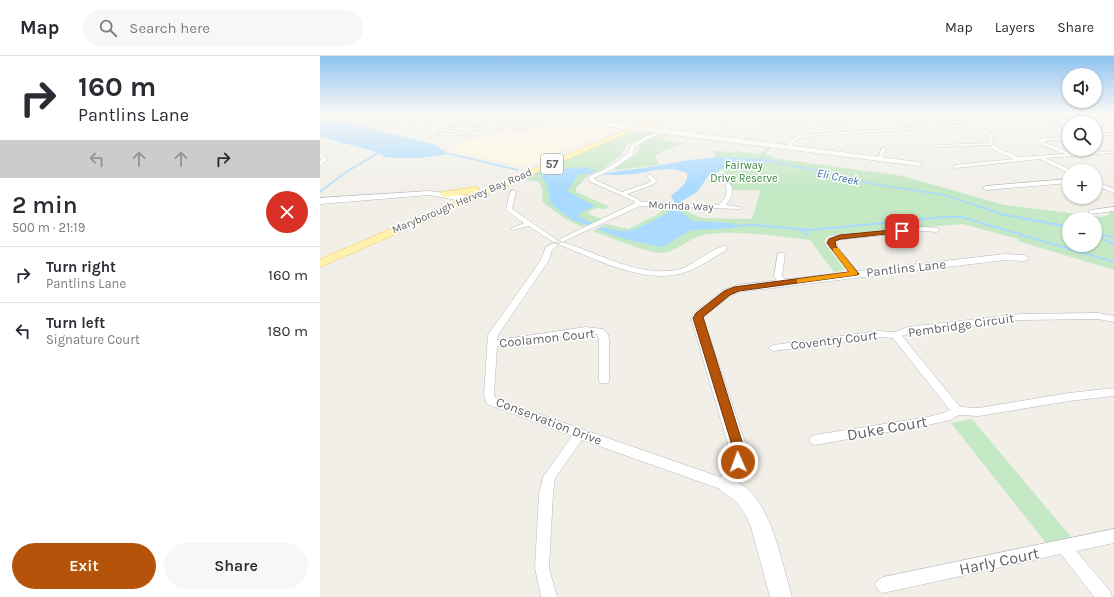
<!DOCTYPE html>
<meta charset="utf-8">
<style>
:root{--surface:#fff;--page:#f7f7f7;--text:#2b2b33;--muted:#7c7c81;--line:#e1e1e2;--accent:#b45309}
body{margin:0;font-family:Karla,sans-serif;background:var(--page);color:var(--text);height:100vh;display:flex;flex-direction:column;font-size:15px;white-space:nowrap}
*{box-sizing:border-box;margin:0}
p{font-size:13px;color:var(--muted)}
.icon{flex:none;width:22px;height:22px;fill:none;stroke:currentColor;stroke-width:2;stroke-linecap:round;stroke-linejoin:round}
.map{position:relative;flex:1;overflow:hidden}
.details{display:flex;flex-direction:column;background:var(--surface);width:320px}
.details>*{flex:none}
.guide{background:#fff;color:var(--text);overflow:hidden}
.fabs{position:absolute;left:742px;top:12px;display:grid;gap:8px}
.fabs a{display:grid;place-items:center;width:40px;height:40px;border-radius:50%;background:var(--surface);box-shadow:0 1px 3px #0004;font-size:20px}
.pin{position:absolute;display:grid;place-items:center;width:34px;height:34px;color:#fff;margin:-17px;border-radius:8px;box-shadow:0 2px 6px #0006}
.me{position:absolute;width:44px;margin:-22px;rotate:358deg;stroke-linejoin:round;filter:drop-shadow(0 0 3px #0008)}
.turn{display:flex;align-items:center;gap:14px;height:84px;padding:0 12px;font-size:18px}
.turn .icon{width:52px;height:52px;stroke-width:2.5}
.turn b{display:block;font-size:28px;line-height:34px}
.lanes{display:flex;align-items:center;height:38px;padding:0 12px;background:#0003;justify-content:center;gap:20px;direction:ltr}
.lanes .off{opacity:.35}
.round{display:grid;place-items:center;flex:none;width:42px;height:42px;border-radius:21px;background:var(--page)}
.overview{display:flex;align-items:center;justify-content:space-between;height:68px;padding:0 12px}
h1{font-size:24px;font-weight:600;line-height:30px}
.cta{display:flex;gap:8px;margin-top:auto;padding:8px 12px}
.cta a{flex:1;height:46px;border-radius:24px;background:var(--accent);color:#fff;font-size:16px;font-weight:600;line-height:46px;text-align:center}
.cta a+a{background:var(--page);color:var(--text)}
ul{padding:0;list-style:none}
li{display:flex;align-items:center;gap:12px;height:56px;padding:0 12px;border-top:1px solid var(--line)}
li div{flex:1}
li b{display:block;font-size:15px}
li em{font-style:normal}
header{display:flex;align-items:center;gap:24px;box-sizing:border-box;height:56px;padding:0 20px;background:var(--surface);border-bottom:1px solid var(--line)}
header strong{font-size:19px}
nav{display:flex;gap:22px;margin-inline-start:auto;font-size:14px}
.search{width:280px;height:36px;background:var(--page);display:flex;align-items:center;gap:10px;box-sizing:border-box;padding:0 14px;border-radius:22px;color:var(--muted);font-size:15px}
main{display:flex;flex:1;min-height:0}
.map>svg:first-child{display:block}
.commercial{fill:#fef7e0}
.green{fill:#c5e8c5;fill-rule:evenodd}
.water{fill:#aadaff}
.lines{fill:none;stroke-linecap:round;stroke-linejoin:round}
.stream-far2{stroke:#aadaff;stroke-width:1}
.stream-far1{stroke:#aadaff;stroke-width:1.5}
.stream{stroke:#aadaff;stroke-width:2}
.street-casing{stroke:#b5b8bc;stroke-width:1}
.secondary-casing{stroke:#b6babf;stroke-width:1}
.primary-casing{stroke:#f2c960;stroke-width:1}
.street{fill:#fff;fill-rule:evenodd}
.secondary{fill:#fff;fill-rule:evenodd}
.primary{fill:#fff2af;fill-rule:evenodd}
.route{fill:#b45309;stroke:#753606}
.slow{fill:#f59e0b}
.labels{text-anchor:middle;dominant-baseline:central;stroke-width:3;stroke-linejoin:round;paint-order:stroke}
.far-park-label{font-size:11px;fill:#348238;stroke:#fff}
.far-street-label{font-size:11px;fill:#5f6368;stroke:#fff}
.shield{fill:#fff;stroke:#8f9295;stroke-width:1}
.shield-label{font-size:12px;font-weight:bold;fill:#5f6368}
.far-water-label{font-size:12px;font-style:italic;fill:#4174aa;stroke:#fff}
.street-label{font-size:13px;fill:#5f6368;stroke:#fff}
.near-street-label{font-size:16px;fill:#5f6368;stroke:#fff}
</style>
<header>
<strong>Map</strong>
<div class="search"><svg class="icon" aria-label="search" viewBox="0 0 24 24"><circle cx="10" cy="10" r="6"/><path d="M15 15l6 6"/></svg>Search here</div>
<nav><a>Map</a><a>Layers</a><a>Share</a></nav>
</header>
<main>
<section class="details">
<div class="guide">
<div class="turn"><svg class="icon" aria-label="right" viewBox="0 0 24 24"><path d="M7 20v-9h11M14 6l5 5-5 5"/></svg><div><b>160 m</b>Pantlins Lane</div></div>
<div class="lanes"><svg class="icon off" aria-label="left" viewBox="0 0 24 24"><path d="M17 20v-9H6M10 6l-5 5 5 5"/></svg><svg class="icon off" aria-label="ahead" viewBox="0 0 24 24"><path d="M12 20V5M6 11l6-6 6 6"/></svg><svg class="icon off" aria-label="ahead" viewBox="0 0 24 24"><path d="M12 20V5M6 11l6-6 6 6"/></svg><svg class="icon" aria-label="right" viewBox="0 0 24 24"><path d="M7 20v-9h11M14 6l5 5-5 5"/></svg></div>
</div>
<div class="overview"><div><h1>2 min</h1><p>500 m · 21:19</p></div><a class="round" style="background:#d93025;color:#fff"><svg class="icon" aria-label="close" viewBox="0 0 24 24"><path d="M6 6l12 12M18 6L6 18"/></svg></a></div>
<ul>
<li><svg class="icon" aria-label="right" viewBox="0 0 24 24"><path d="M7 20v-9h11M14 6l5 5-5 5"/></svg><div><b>Turn right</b><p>Pantlins Lane</p></div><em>160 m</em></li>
<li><svg class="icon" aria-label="left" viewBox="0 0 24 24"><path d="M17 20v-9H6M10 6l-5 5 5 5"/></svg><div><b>Turn left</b><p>Signature Court</p></div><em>180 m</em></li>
</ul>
<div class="cta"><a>Exit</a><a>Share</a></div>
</section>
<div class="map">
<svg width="794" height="541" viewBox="0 0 794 541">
<rect width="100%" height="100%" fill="#f1efe8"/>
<path class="commercial" d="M250,63l41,9 1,2 -88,37 -72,-17 5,-7 51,-11 11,1z"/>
<g class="green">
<path d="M0,57h15l5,3 74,-3h48l-118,5 -4,4 -20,-1z"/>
<path d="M328,75l5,3 -25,10 -8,12 -19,14 -13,5 -12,13v4l34,15 -6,2 -6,-1 -9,3 -1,3 14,5 -20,8 -18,-9 -22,-16 1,-13 -5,-8 -17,-1 105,-47z"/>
<path d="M346,78l3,1 -10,5 25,3 -25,10 -4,3 4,9 -46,5 25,-17 1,-8 10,-7z"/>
<path d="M448,91h4l-7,8 9,1 -2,2 131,18 101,29 98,12 6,-2 2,-3h4v58l-96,-29v-2l-55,-15 -131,11 -5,2 -3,5 20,27 -2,2 -8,1 -24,-32c-34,-3 -72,-11 -107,-5 -14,3 -26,17 -42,18 -14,0 -54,-17 -69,-22l14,-7 23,5 31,-16 4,-7h21l3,6 13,6 51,1 9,-29h-28l-21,-40 22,3 2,-2 23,3zM749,163h26v26h-26z"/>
<path d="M652,363l99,118 -25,6 -95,-120z"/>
</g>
<g class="water">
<path d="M0,65h19l94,23 16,10 -29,4h-23l-12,-1 -12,-6 -53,-14z"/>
<path d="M397,101l53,2 1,4 -21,-1 -21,2 -11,8 -9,3 -12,17 -15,9 -3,4h-3l-5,-9c8,-7 18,-12 16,-23 -17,-8 -34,-2 -52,1 -11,1 -21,1 -32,1 13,-5 26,-5 40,-7 24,-4 49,-9 74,-11z"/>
<path d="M266,111l9,3 -3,4h-13l-12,17 28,15 -14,6 -3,4 16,8 -3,2 -19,-6 -21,-16 -4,-20 -6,-7 21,-8z"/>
<path d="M352,151l7,1v2l13,11 40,2 3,5 -44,2 -29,17c-22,-5 -44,-8 -64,-18l3,-2 20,4 13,-1 34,-17z"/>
</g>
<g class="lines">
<g class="stream-far2">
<path d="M0,62l118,-5"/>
<path d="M126,97l8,2"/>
<path d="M55,99l3,-2"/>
</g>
<g class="stream-far1">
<path d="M130,98l68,16"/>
<path d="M449,105l74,15 25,7 76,12 37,12"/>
<path d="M214,117l19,1"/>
<path d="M0,136l26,-20 31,-18"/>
</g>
<g class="stream">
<path d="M658,150l23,8 68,13"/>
<path d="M414,170l19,-1 58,5 134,-13h16l153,45"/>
<path d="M481,174l7,5"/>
<path d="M777,178l17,3"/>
<path d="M775,179l19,9"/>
</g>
<defs>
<g id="street">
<path d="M178,57h29l20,2 14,-2 -62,15 -30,3 -29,-3 -6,3 18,3 18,-2 2,1 -20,3 -24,-3v-2l7,-4 -21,-6 -1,-2 -35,2 -8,-2zM198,58l23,3c-29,7 -58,13 -87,11 -13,-1 -24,-5 -37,-9z"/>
<path d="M420,57h10l-33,9 -29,14 -4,-1 30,-15z"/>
<path d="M600,57h46l26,22 1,9 5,4 21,9 46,-3 -23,-9 -3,-4 3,-3 27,-1v2l-26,2 3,2 27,11 41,-3v2l-69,5 26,12 1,1h-3v2l-29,-14 -84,9 -2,-1v-2l60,-6 -20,-9 -4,-5 -53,2 2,-2 50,-2 -1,-7 -9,-8 -27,-1 -142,9 -12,3 -9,9 -4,-1 9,-10 16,-3 142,-9 24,1 -12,-11 -29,-1 -158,10 -22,5 -18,13 -4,-1 20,-14 24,-5z"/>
<path d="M718,57h4l25,15 -3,1z"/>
<path d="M252,59l1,2 -54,14 -2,-1z"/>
<path d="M135,62l5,3 25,3 -2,1 -24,-2 -5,-3z"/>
<path d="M340,75l4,1 -18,8 -11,7 -3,9 -19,13 -19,9 1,2 27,12 26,-9 3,-2 -4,-5 3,-2 6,6v2l-4,3 -25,9 11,5 3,3 78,3c6,-6 10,-12 6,-20l3,-2 3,2c3,8 0,13 -5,20l14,2v2l-100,-3 -78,36c38,11 74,35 115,28 13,-2 39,-25 49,-24v4c-13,8 -26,17 -40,22 -40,14 -90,-13 -126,-27l-1,-1 3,-2 -3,-2 1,-1 75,-36 -1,-2 -43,-19 -3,-5 21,-10 19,-13 3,-9 11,-7z"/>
<path d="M794,77l-2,2 -17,1v-2z"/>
<path d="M562,91l4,1 -5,12h-4z"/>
<path d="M0,97l7,6 -7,7v-5l2,-2 -2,-2z"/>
<path d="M749,123v4l-83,7 -3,-2 3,-2z"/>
<path d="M775,125l19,8v4l-19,-8z"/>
<path d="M193,134l3,2 -4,17 45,31v2h-4l-24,-16 -17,4v-2l12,-5 -18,-13 4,-18z"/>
<path d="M794,151v4l-23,3 -3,-2 3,-2z"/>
<path d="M604,171l13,1 3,2 -3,2 -13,-1 -88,9 -1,3 24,31 -4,2h-3l-24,-33 4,-6 2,-1z"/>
<path d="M234,187l4,2 -6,5 -3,10 -51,75 -1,5 89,-13 17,2 5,5 1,6v40l-1,3h-8l-1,-3v-40l-2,-6 -11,-1 -89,13 -3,49 2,4 235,82 1,4 -1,4 -5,2 -144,-51 -27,38 -2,16 -4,74 8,29h-16l-6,-29 4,-74 4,-17 29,-41 -85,-32 -3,-9 4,-60 53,-75 5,-13z"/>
<path d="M458,197h6l1,2 -3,21 5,7 -4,2h-3l-6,-9z"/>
<path d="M778,257l16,3v6l-16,-3 -77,1 -111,13 -8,3 58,71 19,1 90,-15 45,-5v8l-45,5 -90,15 -20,-1 -9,5 -22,5 -113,20 -4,-2 -2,-3 2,-3 4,-2 113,-18 15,-4 7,-3 -57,-72 -14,-1 -106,14 -5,-3 5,-3 106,-14 16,1 13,-5 113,-13z"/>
<path d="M794,473v14l-38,8 34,40 2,6h-18l-33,-43 -178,39 -5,-3 -3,-5 3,-5 5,-3z"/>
</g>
<g id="secondary">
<path d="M234,57h9l38,8 318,41 4,2 -4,2 -310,-39z"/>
<path d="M109,135l41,5 4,3 -4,3 -41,-7 -109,9v-6z"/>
<path d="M685,198l19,1 5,3 -5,3 -19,-1 -266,32 -8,4 -26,19 -2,3 45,133 -1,11 -10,20c4,3 9,5 13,9 24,26 32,72 42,106h-22l-19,-70c-4,-9 -8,-18 -15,-25 -6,-7 -15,-8 -19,-17l12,-23 1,-11 -39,-133 3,-5 29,-23 14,-5z"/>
</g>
<path id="primary" d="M346,57h8l-354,154v-8l156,-66 -31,4 -3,-1 -2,-2 2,-2 34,-5 3,1 1,3z"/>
</defs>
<use href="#street" class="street-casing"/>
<use href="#secondary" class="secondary-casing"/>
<use href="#primary" class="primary-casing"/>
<use href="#street" class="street"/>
<use href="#secondary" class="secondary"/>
<use href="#primary" class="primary"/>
</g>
<linearGradient id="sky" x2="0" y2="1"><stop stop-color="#8fc3f1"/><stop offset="0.43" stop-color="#f9f8f5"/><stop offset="1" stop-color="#f9f8f5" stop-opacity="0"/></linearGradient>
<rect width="794" height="133" fill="url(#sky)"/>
<path class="route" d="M582,173h2v3l-63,7 -6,2 1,5 23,28 -2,1 -118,16 -9,4 -27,22 42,134 -3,15 -4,1 -5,-1c-2,-5 0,-17 -2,-24l-38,-124 3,-5 28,-22 10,-4 115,-15 -22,-29 2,-4 11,-4z"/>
<path class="slow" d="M513,192h5l19,24v3l-60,8v-4h2l50,-7 -16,-21z"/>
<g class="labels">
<g class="far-park-label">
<text x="424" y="109">Fairway<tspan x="424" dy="13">Drive Reserve</tspan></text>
</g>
<g class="far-street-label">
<text transform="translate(142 145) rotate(-23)">Maryborough Hervey Bay Road</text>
<text transform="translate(361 150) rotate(2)">Morinda Way</text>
</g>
<rect class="shield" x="221" y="98" width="22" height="20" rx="3"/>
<g class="shield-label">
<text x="232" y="108">57</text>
</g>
<g class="far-water-label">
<text transform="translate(518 121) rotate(12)">Eli Creek</text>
</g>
<g class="street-label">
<text transform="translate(586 212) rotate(-6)">Pantlins Lane</text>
<text transform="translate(641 269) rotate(-8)">Pembridge Circuit</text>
<text transform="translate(227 282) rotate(-6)">Coolamon Court</text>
<text transform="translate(514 284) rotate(-7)">Coventry Court</text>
<text transform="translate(229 365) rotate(21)">Conservation Drive</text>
</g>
<g class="near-street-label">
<text transform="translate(567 372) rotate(-10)">Duke Court</text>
<text transform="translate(679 505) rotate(-12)">Harly Court</text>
</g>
</g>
</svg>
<div class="fabs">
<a><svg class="icon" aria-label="sound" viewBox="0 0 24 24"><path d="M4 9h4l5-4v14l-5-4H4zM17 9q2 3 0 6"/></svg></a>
<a><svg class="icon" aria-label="search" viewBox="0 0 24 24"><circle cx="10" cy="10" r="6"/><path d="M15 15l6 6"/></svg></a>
<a>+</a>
<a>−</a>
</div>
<div class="pin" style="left:582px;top:175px;background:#d93025"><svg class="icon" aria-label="arrive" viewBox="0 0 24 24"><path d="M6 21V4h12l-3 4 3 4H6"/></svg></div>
<svg class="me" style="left:418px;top:406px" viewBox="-20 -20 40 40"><circle r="17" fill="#b45309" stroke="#fff" stroke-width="3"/><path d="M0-11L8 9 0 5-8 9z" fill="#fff"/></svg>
</div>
</main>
